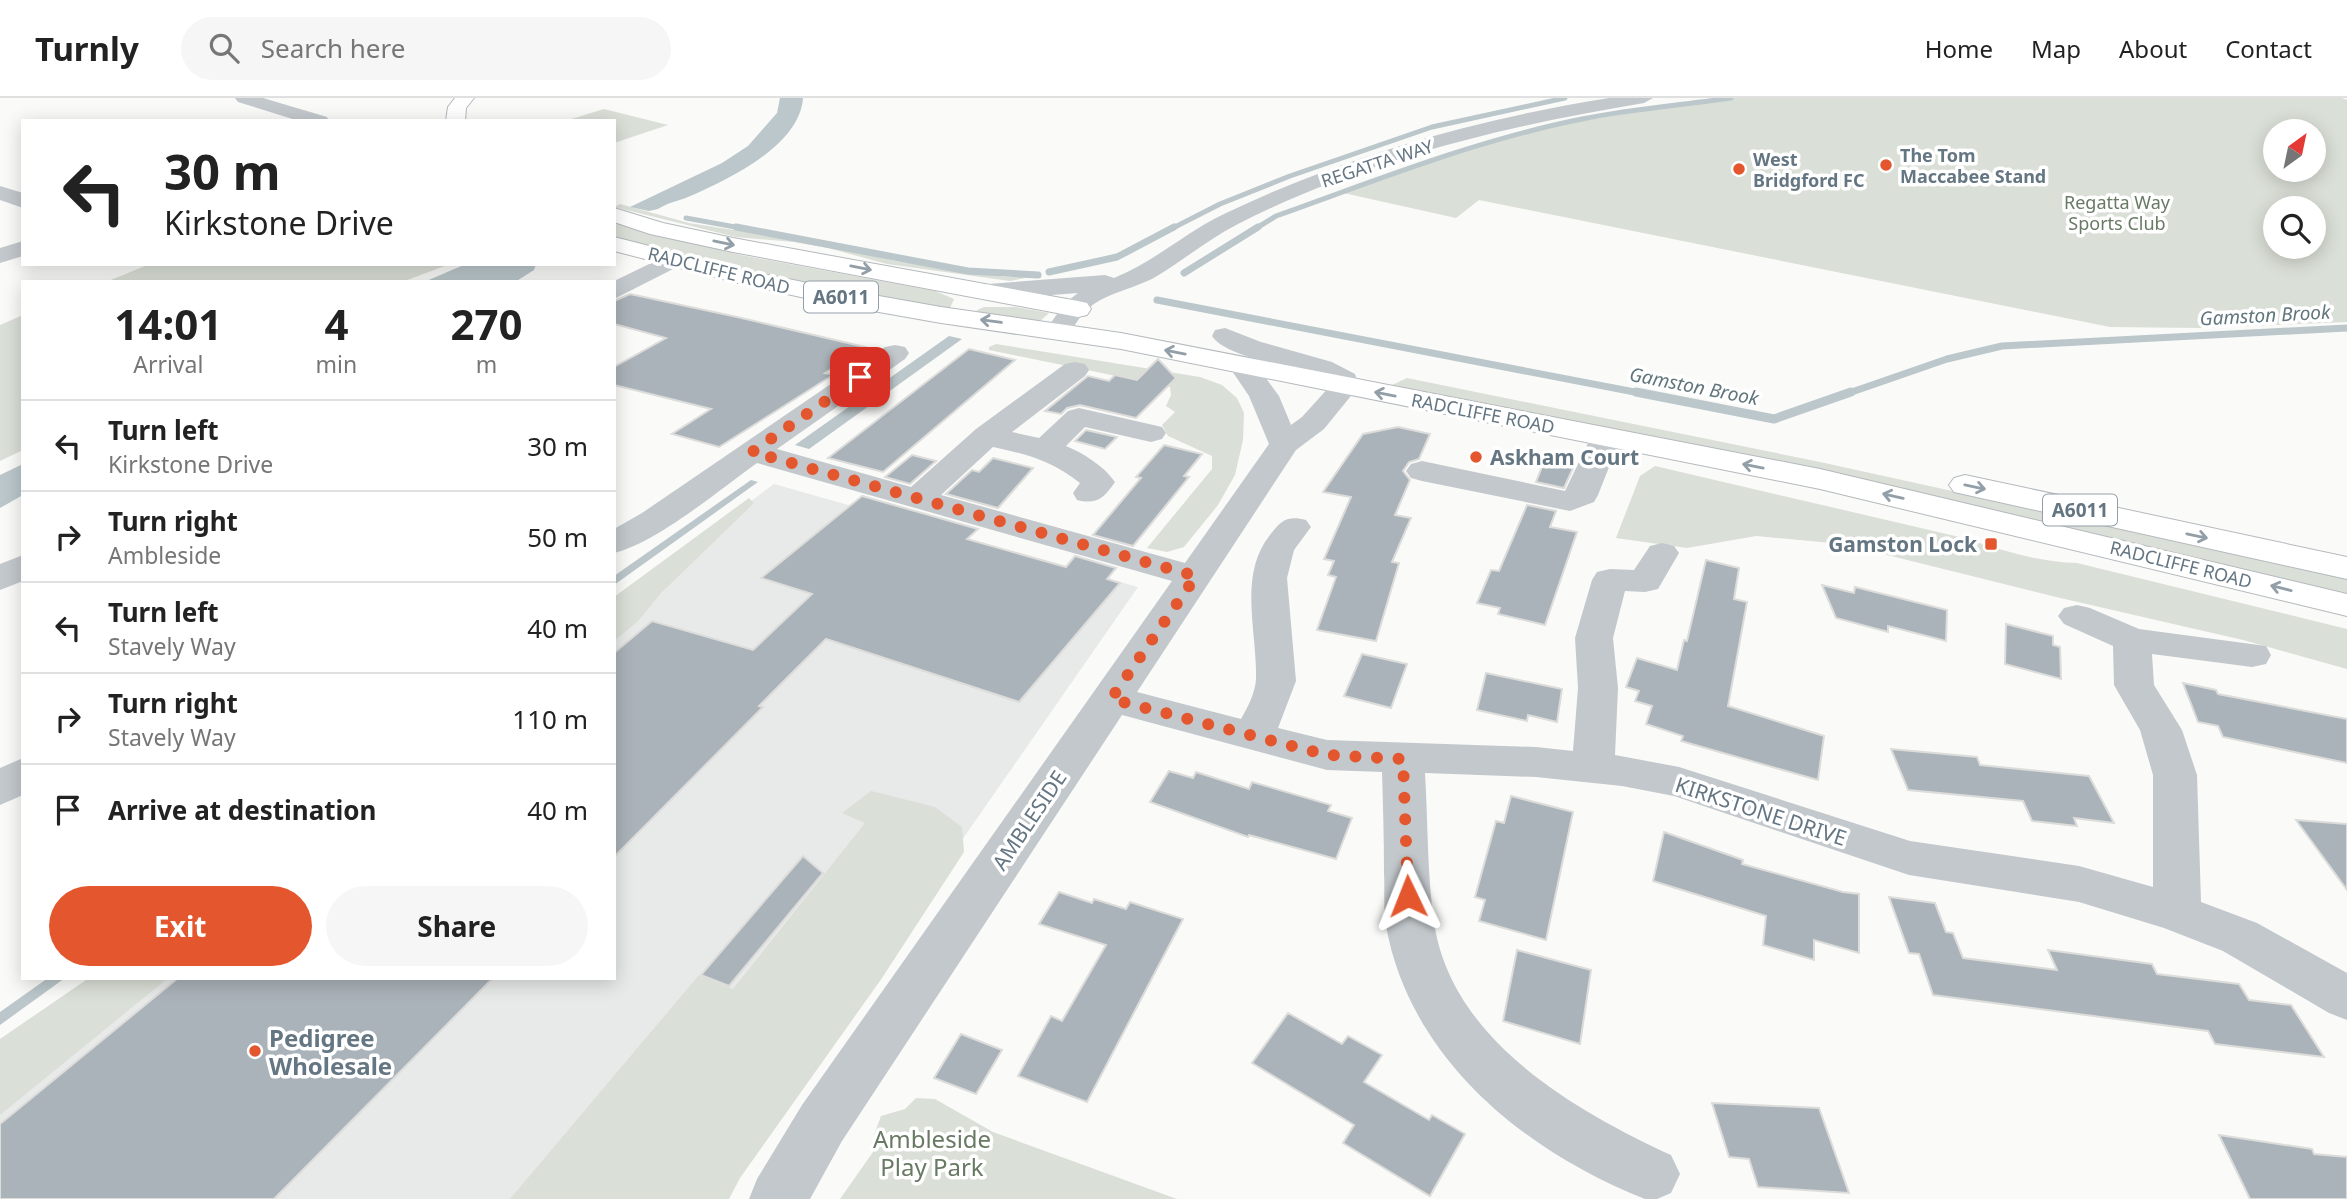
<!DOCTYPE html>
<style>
:root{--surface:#fff;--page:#f6f6f6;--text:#222;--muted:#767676;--line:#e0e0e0;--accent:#e4572e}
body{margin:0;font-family:"Noto Sans",sans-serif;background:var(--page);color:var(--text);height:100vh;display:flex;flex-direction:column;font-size:26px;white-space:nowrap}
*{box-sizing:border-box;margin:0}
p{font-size:23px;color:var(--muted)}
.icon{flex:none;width:38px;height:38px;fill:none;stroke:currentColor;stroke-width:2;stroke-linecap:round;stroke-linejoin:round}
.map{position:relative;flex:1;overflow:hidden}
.panel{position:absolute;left:21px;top:182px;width:595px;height:700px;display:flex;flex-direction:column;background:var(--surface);border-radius:0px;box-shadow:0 4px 18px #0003}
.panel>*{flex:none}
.guide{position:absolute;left:21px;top:21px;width:595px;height:147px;border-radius:0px;box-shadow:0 4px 18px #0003;background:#fff;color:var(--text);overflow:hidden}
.needle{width:46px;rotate:33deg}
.tools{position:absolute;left:2263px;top:21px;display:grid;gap:14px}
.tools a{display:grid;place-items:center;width:63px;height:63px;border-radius:50%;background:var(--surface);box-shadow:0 4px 18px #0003;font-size:35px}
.pin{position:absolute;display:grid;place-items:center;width:60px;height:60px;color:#fff;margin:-30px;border-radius:14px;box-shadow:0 4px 10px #0006}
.me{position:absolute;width:77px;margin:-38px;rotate:358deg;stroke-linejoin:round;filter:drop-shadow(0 0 5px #0008)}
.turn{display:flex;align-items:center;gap:24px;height:147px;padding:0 28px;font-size:32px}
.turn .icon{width:91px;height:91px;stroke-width:2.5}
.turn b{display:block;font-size:49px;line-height:60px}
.eta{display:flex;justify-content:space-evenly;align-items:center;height:119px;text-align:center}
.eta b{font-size:42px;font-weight:700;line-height:49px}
.primary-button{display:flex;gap:14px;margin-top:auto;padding:14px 28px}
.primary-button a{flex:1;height:80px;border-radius:42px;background:var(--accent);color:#fff;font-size:28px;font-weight:700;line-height:80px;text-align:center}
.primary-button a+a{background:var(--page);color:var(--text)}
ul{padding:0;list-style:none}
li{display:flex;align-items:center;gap:21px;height:91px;padding:0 28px;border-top:2px solid var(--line)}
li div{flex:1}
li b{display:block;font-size:26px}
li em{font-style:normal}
header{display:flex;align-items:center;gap:42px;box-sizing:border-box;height:98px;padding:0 35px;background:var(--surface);border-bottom:2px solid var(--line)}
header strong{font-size:33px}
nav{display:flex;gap:38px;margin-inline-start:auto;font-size:24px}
.search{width:490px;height:63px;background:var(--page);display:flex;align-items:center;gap:18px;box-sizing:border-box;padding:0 24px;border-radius:38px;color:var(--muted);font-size:26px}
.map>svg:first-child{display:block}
.built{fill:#e8e9e9}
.green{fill:#dadfd7;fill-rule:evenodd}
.water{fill:#bbc7cb}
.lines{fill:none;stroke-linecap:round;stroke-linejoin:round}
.stream-far2{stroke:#bbc7cb;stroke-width:5}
.stream-far1{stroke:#bbc7cb;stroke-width:7}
.stream{stroke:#bbc7cb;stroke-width:9}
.building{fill:#aab3b9;stroke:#dcdcda;stroke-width:2}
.highway-casing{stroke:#b4b9bd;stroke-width:2}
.minor{fill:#c3c8cc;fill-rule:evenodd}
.highway{fill:#fff;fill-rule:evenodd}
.oneway{stroke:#939fa8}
.route{stroke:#e4572e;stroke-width:12;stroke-dasharray:0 21.6}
.poi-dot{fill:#e4572e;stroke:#fff;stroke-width:2.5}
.labels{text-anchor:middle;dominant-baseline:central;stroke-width:7;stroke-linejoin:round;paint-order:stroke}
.far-poi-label{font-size:18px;font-weight:bold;fill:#657683;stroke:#fff;text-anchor:start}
.far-street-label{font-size:18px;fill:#657683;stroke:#fff}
.far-park-label{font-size:18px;fill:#687a64;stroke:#fff}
.shield{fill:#fff;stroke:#939fa8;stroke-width:2}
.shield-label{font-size:19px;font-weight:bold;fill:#657683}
.far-water-label{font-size:19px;font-style:italic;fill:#60757c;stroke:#fff}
.poi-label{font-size:21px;font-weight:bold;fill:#657683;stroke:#fff;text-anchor:start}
.street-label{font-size:21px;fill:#657683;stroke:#fff}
.near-poi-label{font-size:24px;font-weight:bold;fill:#657683;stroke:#fff;text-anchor:start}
.near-park-label{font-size:24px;fill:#687a64;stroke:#fff}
</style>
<header>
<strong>Turnly</strong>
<div class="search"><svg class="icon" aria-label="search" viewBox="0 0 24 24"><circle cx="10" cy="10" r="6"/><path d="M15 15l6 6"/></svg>Search here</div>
<nav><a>Home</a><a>Map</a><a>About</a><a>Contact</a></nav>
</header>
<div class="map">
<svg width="2347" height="1101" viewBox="0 0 2347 1101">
<rect width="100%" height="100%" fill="#fafaf8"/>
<path class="built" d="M774,386l364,103 -368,529 -53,83h-717v-143l105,-78h509v-376z"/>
<g class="green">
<path d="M1724,0h618l5,2v222l-146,6 -91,-1 -631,-127 -23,18 -117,-26 170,-54 72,-17zM2275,33h39v39h-39zM2275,110h39v39h-39z"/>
<path d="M604,11l64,16 -54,18v-22h-49z"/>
<path d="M620,106l69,19 127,20 79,18 110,16h25l-20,4 -123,-17 -59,-16 -34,-6 -58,-5 -122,-30z"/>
<path d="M614,125l127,32 194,36 19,8 -4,9 -137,-23 -199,-48z"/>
<path d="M150,166h300l-48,18h-296z"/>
<path d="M984,209h32l33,6 -10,9 -61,-9 -1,-3z"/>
<path d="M23,217v135l-23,11v-136z"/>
<path d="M996,246l204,33 22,8 15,13 7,15 -1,27 -8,35 -17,30 -34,42 -17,5 -20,-4 65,-79v-13l-44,-20 -6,-11 13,-13 -9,-6 5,-11 -1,-8 -181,-37v-3z"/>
<path d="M1407,280l413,84 527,116v18l-957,-210z"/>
<path d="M1655,368l313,73c35,12 71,23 109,24l270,66v40l-104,-29 -187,-43 -213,-53 -87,-8 -69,12 -71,-10 24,-62z"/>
<path d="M749,400l5,5 -93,90 -23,28 -24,20v-44z"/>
<path d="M871,693l64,16 27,20 2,25 -82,126 -142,200 -11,21h-219l189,-224 34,14 132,-166 -23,-10z"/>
<path d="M89,880h79l-168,137v-76z"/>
<path d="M916,1000l19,1 58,33 184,67h-337l33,-47 1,-17 7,-19 24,-7z"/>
</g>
<g class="water">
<path d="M780,0h23c-3,48 -76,82 -115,99 -10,4 -21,6 -30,12l-9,2 -19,-4 92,-44 26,-17 29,-33z"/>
<path d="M466,166h70l-2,6 -19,12h-91z"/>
<path d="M949,238l13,3 -153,110 -14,-4z"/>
<path d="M23,366v31l-23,13v-33z"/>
<path d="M751,382l7,2 -144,103v-9z"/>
<path d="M48,880h17l-65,47v-13z"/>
</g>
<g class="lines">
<g class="stream-far2">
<path d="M686,120l60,11"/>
<path d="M1171,131l49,-25 70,-28 142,-49 133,-29"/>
<path d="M1255,131l21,-13c101,-36 201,-76 306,-97 49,-10 100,-14 149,-21"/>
</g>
<g class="stream-far1">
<path d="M736,129l232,44 70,4"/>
<path d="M1049,174l68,-15 57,-30"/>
<path d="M1184,175l74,-46"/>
<path d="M1157,202l488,94"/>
<path d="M1846,296l101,-35 55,-13 345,-18"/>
</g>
<path class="stream" d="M1636,294l138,27 77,-27"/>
</g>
<g class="building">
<path d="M630,196l107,23 128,30 -40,26 8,2 -114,72 -47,-13 39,-25 -97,-24v-18l52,-29 -52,-14v-23z"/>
<path d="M969,251l46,11 -132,112 -55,-14z"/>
<path d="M1158,261l18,19 -40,40 -56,-13 -13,3 -6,6 -16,-3 43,-35 21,5 6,-6 22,5z"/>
<path d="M1398,329l32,7 -11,25 -10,3 -6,9 7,9 -15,35 16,3 -19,44 7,1 -23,78 -59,-11 19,-53 -8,-2 6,-14 -10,-2 27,-62 -28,-5 40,-58z"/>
<path d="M1086,332l31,7 -12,12 -30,-8z"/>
<path d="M1164,347l38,9 -18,22 5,1 -56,69 -40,-11 48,-57 -5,-1z"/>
<path d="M912,357l24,6 -26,23 -25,-7z"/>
<path d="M993,360l40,10 -35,40 -52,-14 26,-24 7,2z"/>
<path d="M1544,364l29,6 -9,20 -28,-6z"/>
<path d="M862,398l116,33 -11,10 99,28 9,-11 41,12 -9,11 13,4 -101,119 -193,-63 -67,67 4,1 -149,150v-204l38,-32 101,29 59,-56 -51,-16z"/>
<path d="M1527,407l29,6 -6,16 27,5 -32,93 -47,-11 2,-6 -23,-5 14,-33 8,1z"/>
<path d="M1706,462l33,8 -5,31 13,3 -19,104 96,30 -6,44 -137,-39 2,-5 -37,-12 6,-18 -17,-5 4,-10 -13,-4 11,-29 40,12 7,-30 3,1z"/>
<path d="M1822,487l32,8 1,-6 92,23 -1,31 -58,-15v6l-52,-14z"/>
<path d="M2006,526l47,12v9l7,2 1,32 -56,-15z"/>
<path d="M1362,556l45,10 -16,44 -47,-12z"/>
<path d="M1486,575l76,16 -5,33 -29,-7 -1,6 -50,-11z"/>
<path d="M2183,585l33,7 2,4 129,25v44l-124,-26 -5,-11 -20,-4z"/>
<path d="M1891,651l86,8 3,8 109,11 25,47 -40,-5 3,8 -45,-5 -9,-20 -115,-11z"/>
<path d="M1169,673l24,7 3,-6 53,17 3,-7 79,23 -3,6 24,7 -16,41 -87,-24 -1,2 -98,-35z"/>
<path d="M1511,698l62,16 -27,128 -67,-19 6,-21 -10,-3 21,-76 8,2z"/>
<path d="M2296,722l51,4v66z"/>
<path d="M1664,734l79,28 -1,4 101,28 16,2v59l-45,-13v20l-51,-15 3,-29 -113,-35z"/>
<path d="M803,758l20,17 -94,113 -28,-11z"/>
<path d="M1059,794l33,11 2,-4 32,10 4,-7 53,17 -96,183 -69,-26 33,-60 11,5 44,-76 -67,-21z"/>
<path d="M1889,799l46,6 11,29 7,1 10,25 94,12 -9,-20 104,14 5,10 82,10 10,16 42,5 33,52 -109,-13 -7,-13 -275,-36 -14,-41 -10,-1z"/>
<path d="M1517,852l74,20 -11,74 -77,-23z"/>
<path d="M178,880h315l-219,221h-274v-75z"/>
<path d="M1288,915l54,31 6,-8 34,19 -18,27 65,38 3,-5 33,19 -35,62 -87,-53 11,-18 -102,-62z"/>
<path d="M961,936l41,16 -26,44 -42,-16z"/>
<path d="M1712,1005l107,5 30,85 -91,-6 -9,-28 -20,-2z"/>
<path d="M2219,1037l93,14 2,5 33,3v42h-97z"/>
</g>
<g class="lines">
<defs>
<g id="highway">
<path d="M455,0h19l-8,10 -1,13h-19l2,-14z"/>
<path d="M614,110l49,15 70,15 345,63 9,2 4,6 -4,6 -9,2 -345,-65 -83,-18 -36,-12z"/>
<path d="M614,139l129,33 85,17 113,20 180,26 699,136 527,125v22l-527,-127 -699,-140 -180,-26 -113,-20 -86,-19 -128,-33z"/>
<path d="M1965,377l382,82v22l-393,-87 -5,-7 5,-7z"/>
</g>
</defs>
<use href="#highway" class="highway-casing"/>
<g class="minor">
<path d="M235,0h28l64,19 2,4h-30l-61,-19z"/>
<path d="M1609,0h44l-9,5c-139,23 -280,57 -406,121 -29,15 -53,35 -81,52 -20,12 -48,16 -67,31 -10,8 -16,20 -23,30l-9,2 -9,-2 -4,-6 20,-28 13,-10 -90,7 -9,-3 -4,-5 4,-5 9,-3 117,-9 9,3c40,-16 72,-46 110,-64 120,-58 254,-95 385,-116z"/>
<path d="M0,88l23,7v15l-23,-8z"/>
<path d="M23,143v15l-23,7v-15z"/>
<path d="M672,155l9,2 3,5 -3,5 -67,34 -2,-17z"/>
<path d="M1225,230l36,14 71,20 23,12 4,12 -35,43 -28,21 -159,242 104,27c7,-12 15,-28 15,-41 1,-48 -18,-103 14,-143 11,-15 18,-20 36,-15l5,7 -17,23 -7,28 9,103 -18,47 49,12 209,7 37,4 5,-63 -3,-50 17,-58 5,-8 13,-3 24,1 16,-24 12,-3 12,3 5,7 -21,36 -13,3 -20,-1 -12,47 5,50 -3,67 64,12 231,74 169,25 74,21v-112l-13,-45 -26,-45 -1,-39 -49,-22 -6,-8 6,-8 13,-3 13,3 49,21 127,17 5,9 -5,9 -14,3 -100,-13 2,31 28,45 15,45 4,127 56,21 90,50v47l-18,-7 -106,-62 -59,-23 -85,-26 -170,-27 -235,-79 -52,-10 -86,-9 -111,-4c3,49 2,100 9,149 17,118 140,188 237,233l9,19 -9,19 -14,6h-12c-120,-47 -235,-140 -259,-273 -3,-17 -1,-36 -2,-53 0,-34 -1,-68 -2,-101l-55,-2 -205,-55 -280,426 -32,58h-61l8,-20 45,-74 370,-524 -415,-118c-38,27 -99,79 -143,90v-24l28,-16 243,-166 10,-2 10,2 4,6 -4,6 -128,90 134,38 65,-58 89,-65 10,-2 10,2 4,6 -4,6 -73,56 27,6 29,-27 11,-3 83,19 4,6 -4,6 -11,3 -66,-15 -19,19c17,7 38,20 49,36 -11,16 -18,23 -38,18l-4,-7 7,-10c-30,-23 -51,-28 -87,-36l-52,48 244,68 84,-119 -20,-48 -21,-31 4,-6 10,-2 10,2 27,37 12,29 11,-8 29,-32c-29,-21 -102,-24 -119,-49l3,-6z"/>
<path d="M1606,330l11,2 4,7 -23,58 -4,7 -24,9 -148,-30 -11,-3 -5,-7 5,-7 11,-3 143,30 26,-54 4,-7z"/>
<path d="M23,457v26l-23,9v-26z"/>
<path d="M23,660v37l-23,10v-37z"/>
</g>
<use href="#highway" class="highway"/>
</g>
<defs><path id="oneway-shaft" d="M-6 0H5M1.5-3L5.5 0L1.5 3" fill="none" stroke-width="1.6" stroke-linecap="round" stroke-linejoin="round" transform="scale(1.75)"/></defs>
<g class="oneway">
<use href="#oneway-shaft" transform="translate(724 145) rotate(12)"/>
<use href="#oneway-shaft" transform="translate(861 170) rotate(11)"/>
<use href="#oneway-shaft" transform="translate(991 223) rotate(-172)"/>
<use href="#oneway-shaft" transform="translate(1175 254) rotate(-169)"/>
<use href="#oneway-shaft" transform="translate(1385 296) rotate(-169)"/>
<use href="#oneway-shaft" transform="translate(1753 368) rotate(-169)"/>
<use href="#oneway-shaft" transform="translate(1975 389) rotate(12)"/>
<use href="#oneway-shaft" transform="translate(1893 398) rotate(-167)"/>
<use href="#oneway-shaft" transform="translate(2197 438) rotate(12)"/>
<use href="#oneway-shaft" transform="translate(2281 490) rotate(-166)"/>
</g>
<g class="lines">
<path class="route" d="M860,279l-108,75 444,124 -85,123 216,56 76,4 5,137"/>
</g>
<g class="poi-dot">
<circle cx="1886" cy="67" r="7"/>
<circle cx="1739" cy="71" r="7"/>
<circle cx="1476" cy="359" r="7"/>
<rect x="1984" y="439" width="14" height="14" rx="3.5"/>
<circle cx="255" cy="953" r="7"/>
</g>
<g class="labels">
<g class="far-poi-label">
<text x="1900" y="57">The Tom<tspan x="1900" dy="21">Maccabee Stand</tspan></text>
<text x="1753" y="61">West<tspan x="1753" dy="21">Bridgford FC</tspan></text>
</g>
<g class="far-street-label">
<text transform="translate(1377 65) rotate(-18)">REGATTA WAY</text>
<text transform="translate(719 172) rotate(14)">RADCLIFFE ROAD</text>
<text transform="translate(1483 315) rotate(11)">RADCLIFFE ROAD</text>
<text transform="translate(2181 466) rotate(14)">RADCLIFFE ROAD</text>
</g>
<g class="far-park-label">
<text x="2117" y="104">Regatta Way<tspan x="2117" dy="21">Sports Club</tspan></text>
</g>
<g class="shield">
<rect x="804" y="183.5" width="74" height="31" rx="5"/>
<rect x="2043" y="396.5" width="74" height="31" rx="5"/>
</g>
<g class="shield-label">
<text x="841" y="199">A6011</text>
<text x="2080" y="412">A6011</text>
</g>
<g class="far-water-label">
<text transform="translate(2265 217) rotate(-3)">Gamston Brook</text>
<text transform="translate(1694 288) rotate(11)">Gamston Brook</text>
</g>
<g class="poi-label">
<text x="1490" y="359">Askham Court</text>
<text x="1977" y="446" text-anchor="end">Gamston Lock</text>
</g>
<g class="street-label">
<text transform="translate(1761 713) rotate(18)">KIRKSTONE DRIVE</text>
<text transform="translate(1029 722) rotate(-56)">AMBLESIDE</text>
</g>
<g class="near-poi-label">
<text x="269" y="939">Pedigree<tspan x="269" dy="28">Wholesale</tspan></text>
</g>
<g class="near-park-label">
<text x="932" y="1040">Ambleside<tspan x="932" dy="28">Play Park</tspan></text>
</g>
</g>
</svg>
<div class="tools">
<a><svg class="needle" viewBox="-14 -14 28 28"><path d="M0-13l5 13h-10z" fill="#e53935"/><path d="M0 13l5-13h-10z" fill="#767676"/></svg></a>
<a><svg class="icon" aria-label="search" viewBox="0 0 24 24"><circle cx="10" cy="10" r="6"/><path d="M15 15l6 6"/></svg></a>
</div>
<div class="pin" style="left:860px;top:279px;background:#d93025"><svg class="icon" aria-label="arrive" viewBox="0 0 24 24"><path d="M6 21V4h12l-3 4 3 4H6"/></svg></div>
<svg class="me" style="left:1408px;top:798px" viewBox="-20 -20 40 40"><path d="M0-17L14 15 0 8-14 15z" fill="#e4572e" stroke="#fff" stroke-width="4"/></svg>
<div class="guide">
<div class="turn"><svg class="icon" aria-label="left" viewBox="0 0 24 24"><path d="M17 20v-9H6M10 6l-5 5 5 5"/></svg><div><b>30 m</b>Kirkstone Drive</div></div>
</div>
<section class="panel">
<div class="eta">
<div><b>14:01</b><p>Arrival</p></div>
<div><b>4</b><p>min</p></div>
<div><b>270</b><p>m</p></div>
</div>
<ul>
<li><svg class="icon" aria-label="left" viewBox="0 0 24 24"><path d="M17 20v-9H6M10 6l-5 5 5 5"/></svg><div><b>Turn left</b><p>Kirkstone Drive</p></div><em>30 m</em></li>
<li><svg class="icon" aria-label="right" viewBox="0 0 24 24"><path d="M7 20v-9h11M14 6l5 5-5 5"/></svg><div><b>Turn right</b><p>Ambleside</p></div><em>50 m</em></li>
<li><svg class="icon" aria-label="left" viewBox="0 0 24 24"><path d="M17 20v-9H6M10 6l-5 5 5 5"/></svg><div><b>Turn left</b><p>Stavely Way</p></div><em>40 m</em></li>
<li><svg class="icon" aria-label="right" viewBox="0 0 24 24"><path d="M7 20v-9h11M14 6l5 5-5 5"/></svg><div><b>Turn right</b><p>Stavely Way</p></div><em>110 m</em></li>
<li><svg class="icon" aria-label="arrive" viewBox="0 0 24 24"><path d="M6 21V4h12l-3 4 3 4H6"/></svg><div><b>Arrive at destination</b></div><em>40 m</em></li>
</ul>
<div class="primary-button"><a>Exit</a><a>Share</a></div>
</section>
</div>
